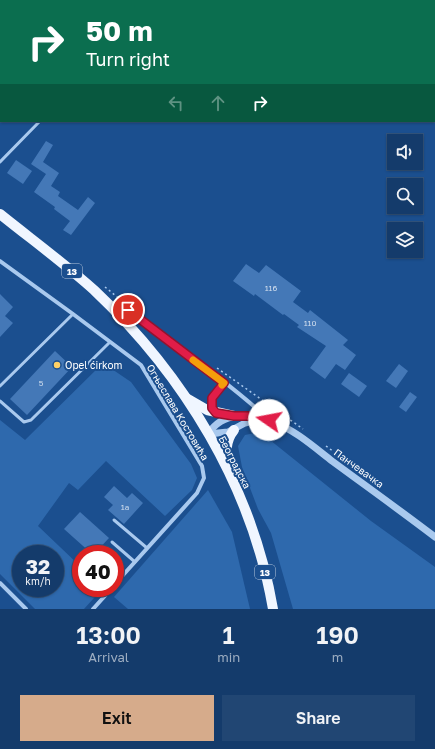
<!DOCTYPE html>
<meta charset="utf-8">
<style>
:root{--surface:#143b6b;--page:#214673;--text:#f1f3f6;--muted:#9dadc1;--line:#33557e;--accent:#d6ab8b}
body{margin:0;font-family:"Golos Text",sans-serif;background:var(--page);color:var(--text);height:100vh;display:flex;flex-direction:column;font-size:15px;white-space:nowrap}
*{box-sizing:border-box;margin:0}
p{font-size:13px;color:var(--muted)}
.icon{flex:none;width:22px;height:22px;fill:none;stroke:currentColor;stroke-width:2;stroke-linecap:round;stroke-linejoin:round}
.map{position:relative;height:609px;overflow:hidden}
.details{display:flex;flex-direction:column;background:var(--surface);flex:1}
.details>*{flex:none}
.hud{position:absolute;left:0px;top:0px;width:435px;height:122px;box-shadow:0 1px 3px #0004,0 0 0 1px var(--line);background:#0b6e4f;color:#fff;overflow:hidden}
.tools{position:absolute;left:387px;top:134px;display:grid;gap:8px}
.tools a{display:grid;place-items:center;width:36px;height:36px;border-radius:0px;background:var(--surface);box-shadow:0 1px 3px #0004,0 0 0 1px var(--line);font-size:20px}
.speed{position:absolute;left:12px;top:545px;display:flex;gap:8px;font-size:20px;font-weight:700;text-align:center}
.speed>*{display:grid;place-content:center;width:52px;height:52px;border-radius:50%;background:var(--surface);box-shadow:0 1px 3px #0004,0 0 0 1px var(--line);line-height:1}
.speed small{font-size:10px;font-weight:400}
.speed .limit{border:6px solid #d22;background:#fff;color:#111}
.pin{position:absolute;display:grid;place-items:center;width:34px;height:34px;color:#fff;margin:-17px;border:2px solid #fff;border-radius:50%;box-shadow:0 1px 4px #0007}
.me{position:absolute;width:44px;margin:-22px;rotate:282deg;stroke-linejoin:round;filter:drop-shadow(0 0 3px #0008)}
.turn{display:flex;align-items:center;gap:14px;height:84px;padding:0 20px;font-size:18px}
.turn .icon{width:52px;height:52px;stroke-width:2.5}
.turn b{display:block;font-size:28px;line-height:34px}
.lanes{display:flex;align-items:center;height:38px;padding:0 20px;background:#0003;justify-content:center;gap:20px;direction:ltr}
.lanes .off{opacity:.35}
.eta{display:flex;justify-content:space-evenly;align-items:center;height:68px;text-align:center}
.eta b{font-size:24px;font-weight:600;line-height:28px}
.primary-button{display:flex;gap:8px;margin-top:auto;padding:8px 20px}
.primary-button a{flex:1;height:46px;border-radius:0px;background:var(--accent);color:#111;font-size:16px;font-weight:600;line-height:46px;text-align:center}
.primary-button a+a{background:var(--page);color:var(--text)}
.map>svg:first-child{display:block}
.green{fill:#2e69ad;fill-rule:evenodd}
.building{fill:#4478b7}
.lines{fill:none;stroke-linecap:round;stroke-linejoin:round}
.path{stroke:#a9c9ee;stroke-width:1.5;stroke-dasharray:2 3;stroke-linecap:butt}
.service{stroke:#a9c9ee;stroke-width:3}
.minor{stroke:#a9c9ee;stroke-width:4}
.tertiary{stroke:#a9c9ee;stroke-width:7}
.primary{stroke:#f0f6ff;stroke-width:10}
.route-casing{stroke:#92132f;stroke-width:10}
.route{stroke:#e11d48;stroke-width:7}
.slow{stroke:#f59e0b;stroke-width:7}
.poi-dot{fill:#ffd166;stroke:#1b4f8f;stroke-width:1.5}
.labels{text-anchor:middle;dominant-baseline:central;stroke-width:4;stroke-linejoin:round;paint-order:stroke}
.number-label{font-size:8px;fill:#d0dded}
.shield{fill:#1b4f8f;stroke:#bbcadd;stroke-width:1}
.shield-label{font-size:9px;font-weight:bold;fill:#fff}
.poi-label{font-size:10px;fill:#fff;stroke:#1b4f8f;text-anchor:start}
.street-label{font-size:10px;fill:#fff;stroke:#1b4f8f}
</style>
<div class="map">
<svg width="435" height="609" viewBox="0 0 435 609">
<rect width="100%" height="100%" fill="#1b4f8f"/>
<g class="green">
<path d="M103,363l28,19 60,82 6,14 -5,12 -27,26 -59,-55 -28,29 -9,-7 -31,43 43,41v21h22l-19,21h-49l-35,-35v-154l25,20zM21,554h34v34h-34z"/>
<path d="M260,432l111,89 64,46v42h-142l-22,-76 -13,-24 -16,-42 -4,-21 7,-11z"/>
<path d="M208,490l24,42 18,77h-122l-14,-12z"/>
</g>
<g class="building">
<path d="M46,141l7,4 -10,17 16,11 -8,13 9,6 -2,4 20,14 10,-13 7,6 -24,32 -8,-5 7,-9 -16,-12 1,-2 -21,-15 12,-18 -15,-10z"/>
<path d="M16,160l16,11 -9,13 -16,-11z"/>
<path d="M246,264l13,9 7,-8 35,26 -8,11 15,11 2,-3 38,30 -5,5 13,10 -11,15 -9,-6 -11,15 -15,-11 16,-22 -29,-19 2,-2 -15,-11 -1,1 -28,-21 -1,2 -21,-15z"/>
<path d="M0,294l13,13 -8,9 8,7 -13,14z"/>
<path d="M55,351l17,16 -45,48 -17,-16z"/>
<path d="M399,364l9,7 -12,17 -10,-7z"/>
<path d="M349,373l18,13 -8,11 -18,-13z"/>
<path d="M410,392l7,5 -11,15 -7,-5z"/>
<path d="M114,486l13,12 5,-5 11,10 -19,21 -16,-14 5,-5 -9,-8z"/>
<path d="M80,512l29,26 -15,16h-2l-28,-25z"/>
</g>
<g class="lines">
<g class="path">
<path d="M379,0l1,1"/>
<path d="M174,1l1,-1"/>
<path d="M301,1l1,-1"/>
<path d="M434,70l1,2"/>
<path d="M105,287l22,18"/>
<path d="M217,368l86,61"/>
<path d="M326,446l48,36"/>
</g>
<g class="service">
<path d="M0,162l40,-41"/>
<path d="M0,386l73,-72"/>
<path d="M0,401l24,21 7,-2 79,-78"/>
<path d="M212,408v-10l12,-15"/>
<path d="M114,520l33,28"/>
<path d="M112,542l23,20"/>
</g>
<g class="minor">
<path d="M0,261l73,53 68,51 61,101 2,12 -7,15 -82,91"/>
<path d="M127,310c46,35 98,69 140,108"/>
<path d="M0,583l26,26"/>
<path d="M93,609l19,-21"/>
</g>
<g class="tertiary">
<path d="M208,434c15,-23 42,-21 65,-12 22,8 41,25 59,39 34,25 69,50 103,76"/>
<path d="M208,434l20,-2 17,-9 15,-4"/>
</g>
<g class="primary">
<path d="M0,214c31,25 64,49 94,76 90,85 158,196 179,319"/>
<path d="M188,399l19,11 27,6"/>
<path d="M228,466c-2,-13 -3,-25 6,-36"/>
</g>
</g>
<g class="lines">
<defs>
<path id="route" d="M128,310l96,73 -12,15v10l4,5 18,3h14l21,4"/>
</defs>
<use href="#route" class="route-casing"/>
<use href="#route" class="route"/>
<path class="slow" d="M193,360l31,23 -2,2"/>
</g>
<circle class="poi-dot" cx="57" cy="365" r="4"/>
<g class="labels">
<g class="number-label">
<text x="271" y="288">116</text>
<text x="310" y="323">110</text>
<text x="41" y="383">5</text>
<text x="125" y="507">1a</text>
</g>
<g class="shield">
<rect x="62" y="264" width="20" height="14" rx="3"/>
<rect x="255" y="565" width="20" height="14" rx="3"/>
</g>
<g class="shield-label">
<text x="72" y="271">13</text>
<text x="265" y="572">13</text>
</g>
<g class="poi-label">
<text x="65" y="365">Opel ćirkom</text>
</g>
<g class="street-label">
<text transform="translate(178 412) rotate(59)">Огњеслава Костовића</text>
<text transform="translate(235 462) rotate(63)">Београдска</text>
<text transform="translate(359 468) rotate(36)">Панчевачка</text>
</g>
</g>
</svg>
<div class="tools">
<a><svg class="icon" aria-label="sound" viewBox="0 0 24 24"><path d="M4 9h4l5-4v14l-5-4H4zM17 9q2 3 0 6"/></svg></a>
<a><svg class="icon" aria-label="search" viewBox="0 0 24 24"><circle cx="10" cy="10" r="6"/><path d="M15 15l6 6"/></svg></a>
<a><svg class="icon" aria-label="layers" viewBox="0 0 24 24"><path d="M12 4l9 5-9 5-9-5zM3 14l9 5 9-5"/></svg></a>
</div>
<div class="speed"><div>32<small>km/h</small></div><div class="limit">40</div></div>
<div class="pin" style="left:128px;top:310px;background:#d93025"><svg class="icon" aria-label="arrive" viewBox="0 0 24 24"><path d="M6 21V4h12l-3 4 3 4H6"/></svg></div>
<svg class="me" style="left:269px;top:420px" viewBox="-20 -20 40 40"><circle r="19" fill="#fff"/><path d="M0-13L10 11 0 6-10 11z" fill="#e11d48"/></svg>
<div class="hud">
<div class="turn"><svg class="icon" aria-label="right" viewBox="0 0 24 24"><path d="M7 20v-9h11M14 6l5 5-5 5"/></svg><div><b>50 m</b>Turn right</div></div>
<div class="lanes"><svg class="icon off" aria-label="left" viewBox="0 0 24 24"><path d="M17 20v-9H6M10 6l-5 5 5 5"/></svg><svg class="icon off" aria-label="ahead" viewBox="0 0 24 24"><path d="M12 20V5M6 11l6-6 6 6"/></svg><svg class="icon" aria-label="right" viewBox="0 0 24 24"><path d="M7 20v-9h11M14 6l5 5-5 5"/></svg></div>
</div>
</div>
<section class="details">
<div class="eta">
<div><b>13:00</b><p>Arrival</p></div>
<div><b>1</b><p>min</p></div>
<div><b>190</b><p>m</p></div>
</div>
<div class="primary-button"><a>Exit</a><a>Share</a></div>
</section>
